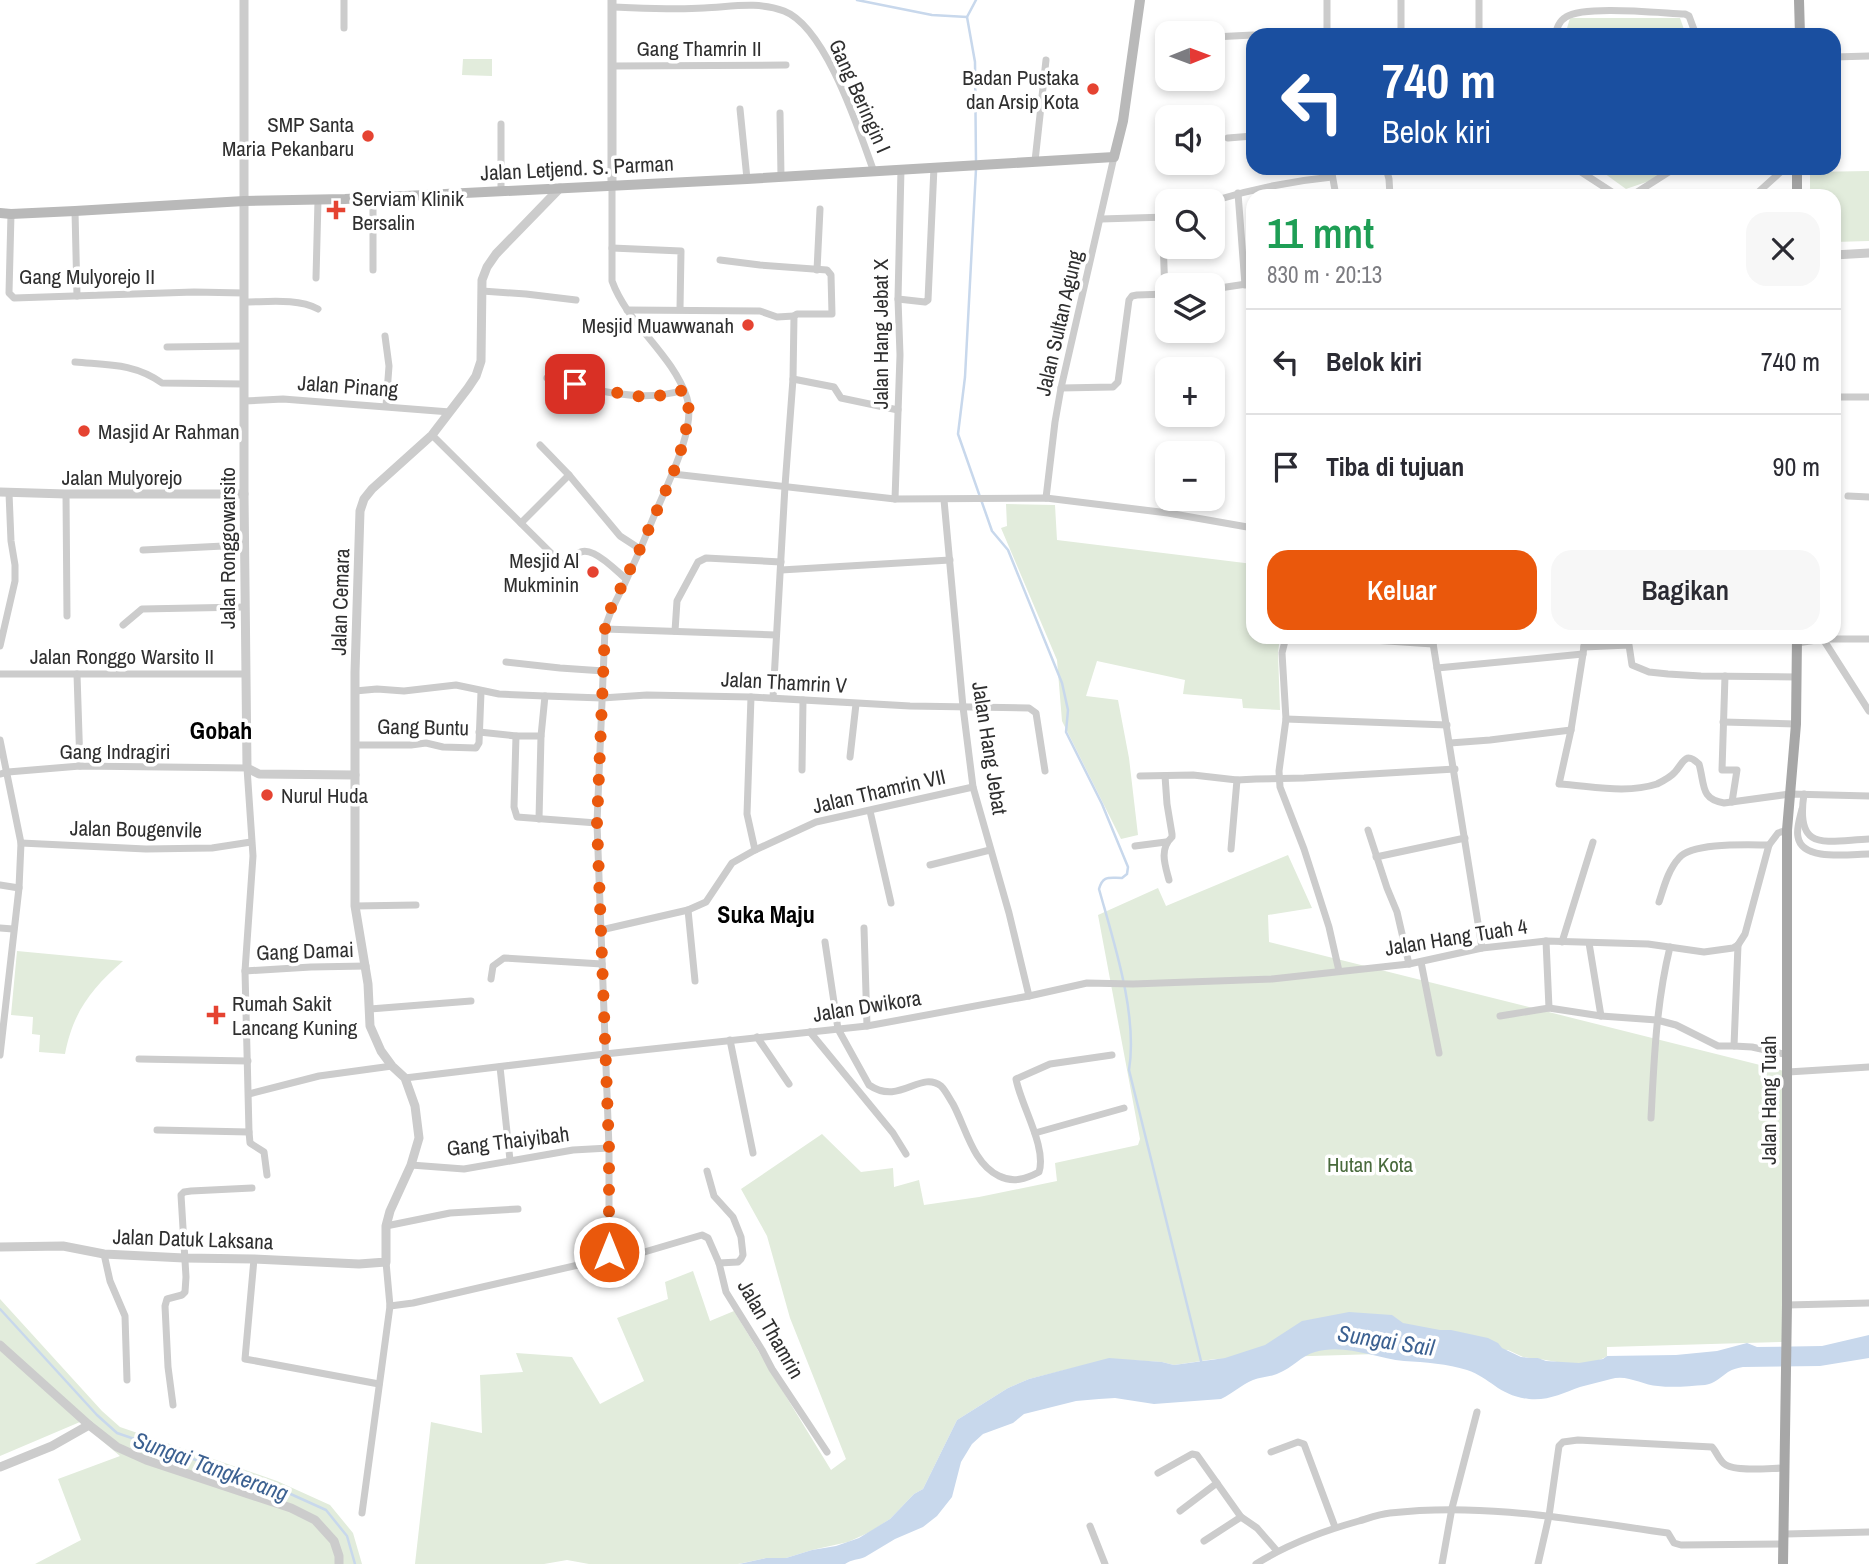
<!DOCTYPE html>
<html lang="id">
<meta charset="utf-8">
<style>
:root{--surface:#fff;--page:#f7f7f7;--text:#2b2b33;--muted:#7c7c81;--line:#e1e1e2;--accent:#ea580c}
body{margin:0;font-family:"Archivo Narrow",sans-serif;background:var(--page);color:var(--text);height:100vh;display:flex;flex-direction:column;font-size:26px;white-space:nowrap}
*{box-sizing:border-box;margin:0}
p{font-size:23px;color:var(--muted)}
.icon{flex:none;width:38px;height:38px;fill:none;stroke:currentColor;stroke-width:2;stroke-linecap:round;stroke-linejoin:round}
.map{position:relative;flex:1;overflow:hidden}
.drawer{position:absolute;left:1246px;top:189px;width:595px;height:455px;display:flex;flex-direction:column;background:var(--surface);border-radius:21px;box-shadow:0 4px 10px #0003}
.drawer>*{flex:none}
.guide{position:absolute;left:1246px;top:28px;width:595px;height:147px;border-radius:21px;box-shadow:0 4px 10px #0003;background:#1a4fa0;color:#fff;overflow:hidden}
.needle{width:46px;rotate:89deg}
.controls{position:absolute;left:1155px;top:21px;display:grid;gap:14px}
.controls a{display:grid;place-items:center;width:70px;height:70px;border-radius:14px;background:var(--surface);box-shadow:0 4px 10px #0003;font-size:35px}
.pin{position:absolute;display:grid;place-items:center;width:60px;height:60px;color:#fff;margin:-30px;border-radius:14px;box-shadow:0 4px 10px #0006}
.me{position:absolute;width:77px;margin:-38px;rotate:0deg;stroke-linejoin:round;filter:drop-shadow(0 0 5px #0008)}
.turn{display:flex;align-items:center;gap:24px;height:147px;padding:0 21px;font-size:32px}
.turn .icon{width:91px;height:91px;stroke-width:2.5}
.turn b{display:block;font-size:49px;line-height:60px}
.round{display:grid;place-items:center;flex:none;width:74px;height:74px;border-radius:21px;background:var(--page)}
.overview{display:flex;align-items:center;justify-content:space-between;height:119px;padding:0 21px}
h1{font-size:42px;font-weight:600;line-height:52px;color:#1e9e55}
.primary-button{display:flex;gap:14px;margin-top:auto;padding:14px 21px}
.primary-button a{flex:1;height:80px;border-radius:21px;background:var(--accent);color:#fff;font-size:28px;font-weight:600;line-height:80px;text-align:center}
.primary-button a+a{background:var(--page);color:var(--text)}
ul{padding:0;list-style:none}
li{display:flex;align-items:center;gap:21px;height:105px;padding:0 21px;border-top:2px solid var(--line)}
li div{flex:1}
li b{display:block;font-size:26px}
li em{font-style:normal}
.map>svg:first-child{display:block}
.green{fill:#e2ecdc}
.water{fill:#c8d8ec}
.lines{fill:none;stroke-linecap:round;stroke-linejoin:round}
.stream{stroke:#c8d8ec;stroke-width:2.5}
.minor{stroke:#ccc;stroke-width:7}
.tertiary{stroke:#ccc;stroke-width:9}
.secondary{stroke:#b9b9b9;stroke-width:10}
.primary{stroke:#a7a7a7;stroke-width:10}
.route{stroke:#ea580c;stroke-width:12;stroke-dasharray:0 21.6}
.poi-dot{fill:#e54331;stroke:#fff;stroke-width:2.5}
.labels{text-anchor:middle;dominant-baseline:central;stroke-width:7;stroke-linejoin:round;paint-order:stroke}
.street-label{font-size:21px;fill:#2f2f2f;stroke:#fff}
.poi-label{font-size:21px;fill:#2f2f2f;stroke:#fff;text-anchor:end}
.park-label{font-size:21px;fill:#496a3c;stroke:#fff}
.water-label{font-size:23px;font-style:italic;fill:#3c6191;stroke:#fff}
.quarter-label{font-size:24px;font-weight:bold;fill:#000;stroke:#fff}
</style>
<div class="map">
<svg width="1869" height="1564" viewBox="0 0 1869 1564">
<rect width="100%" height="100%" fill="#fff"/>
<g class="green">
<path d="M1570,18h110l6,17h-121z"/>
<path d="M463,59h29v17l-30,-1z"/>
<path d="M1597,168h90l-61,21z"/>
<path d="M1869,171v70l-35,1v-46h-24v-24z"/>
<path d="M1006,504l49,1 2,35 196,24v73h27l-2,16 2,57 -37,-2 -1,-9 -59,-5 2,-14 -88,-19 -11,35 32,4 11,58 9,77 -17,4 -59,-118 -5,-61 -56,-132 6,-2z"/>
<path d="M1288,855l24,53 -44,7 1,27 519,130 -6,270 -175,5v9c-17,12 -48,7 -67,3 -5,-2 -11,0 -17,-2 -5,-2 -10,-5 -15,-7l-293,9 -41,6 -12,-3 -53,-3 -80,20 -21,9 -51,32 -34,69 -9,5 -24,25 -20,13 -22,10 -36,8 -26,8h-20l-28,6h-149l-22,-4 -23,4h-129l16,-142 51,11 -2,-58 43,-3 -7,-19 56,4 28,47 44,-23 -27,-63 51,-19 -3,-17 28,-11 17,50 24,-10 97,159 15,-11 -56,-141 -23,-82 -26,-47 81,-55 39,38 32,-4 1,19 25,-7 5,25 55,-8 78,-16 -2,-18 83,-18 2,-6 -42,-224 60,-27 8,18z"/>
<path d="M17,951l106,10c-32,28 -50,51 -58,93l-26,-2 1,-17 -8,-1 1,-17 -22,-2z"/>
<path d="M0,1299l102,112 18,16 157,54 53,24 23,28 9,31h-327l46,-24 -23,-61 62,-23 -40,-34 -80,34z"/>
</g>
<path class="water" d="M1349,1312l43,3 11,8 37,7h11l37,8 10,5 4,5 19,9 9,1h8l8,3 33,2 24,-4 4,-3 69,-1 41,-4 30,-8 10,4 65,-1 47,-11v23l-49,8 -77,1c-5,1 -10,2 -15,5 -7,5 -14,12 -23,13 -15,1 -32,3 -47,1 -16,-1 -31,-12 -47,-7 -10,3 -21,5 -31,8 -17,6 -32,14 -51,12 -30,-3 -38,-21 -62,-29 -19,-6 -42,-8 -63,-9 -29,-3 -60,-18 -89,-9 -14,4 -23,16 -36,21 -8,4 -18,4 -26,7 -12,5 -20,13 -32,19l-67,5 -39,-6 -16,1 -23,2 -52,13 -11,9 -30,11 -11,10 -11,18 -9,35 -15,19 -14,11 -28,12 -30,18c-7,3 -13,2 -20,7h-106l27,-6h20l26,-8 24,-4 23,-8 31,-19 24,-25 9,-5 34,-69 51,-32 21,-9 80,-21 53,4 12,3 51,-7 40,-13 37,-24z"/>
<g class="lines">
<g class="stream">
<path d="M857,0l75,15 35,2"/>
<path d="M976,162l-1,-100 -8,-45 9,-17"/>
<path d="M976,169l-11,208 -7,57 34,97 16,19 54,133 6,27 -2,22 36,72 26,63 -1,7 -5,4c-13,0 -19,-3 -23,11 15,54 39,126 30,181l73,295"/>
<path d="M0,1309l97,106 20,18 158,54 51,23 21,26 8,28"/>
</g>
<g class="minor">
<path d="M344,0v28"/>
<path d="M1327,0v35"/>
<path d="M1401,0v35"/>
<path d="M1479,0v35"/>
<path d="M612,7c31,1 61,3 92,1 26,-1 54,-7 80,3 42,16 75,120 90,161"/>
<path d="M1270,35l57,-1"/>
<path d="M1555,35c2,-7 4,-14 11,-18 18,-12 94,-4 119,-3l4,2 7,19"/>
<path d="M1213,37l40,-2"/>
<path d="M1834,57l35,-1"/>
<path d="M613,66l173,-1"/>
<path d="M740,109l7,70"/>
<path d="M780,113l1,64"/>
<path d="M501,124v66"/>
<path d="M1228,138l25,-2"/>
<path d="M1035,161l11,-101"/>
<path d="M1331,168l5,28"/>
<path d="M1386,168l3,11 1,17"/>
<path d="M1575,168l43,28"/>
<path d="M1238,193l7,92"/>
<path d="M1631,196l44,-28"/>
<path d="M1754,196l31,-28"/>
<path d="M1213,201c39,-12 78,-20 119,-24"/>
<path d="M75,211l2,85"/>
<path d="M11,214l-2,79 5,5 180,-6 50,1"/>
<path d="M1101,219l66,-2"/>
<path d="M612,248l69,3 -1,58"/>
<path d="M720,260l40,5 67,5 4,5 1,39h-35l-3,2 -1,63 -8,107 -12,212"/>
<path d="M373,270v-73"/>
<path d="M817,270l3,-61"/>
<path d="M316,278l2,-78"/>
<path d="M1213,289l40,-6"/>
<path d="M482,291l44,3 50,6"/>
<path d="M1165,294l-2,-55 2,-22"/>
<path d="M898,299l27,3 3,-2 6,-133"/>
<path d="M244,302c24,0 53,-4 74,7"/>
<path d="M627,310l133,1 17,6 17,-1"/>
<path d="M385,336l4,30 -3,40"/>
<path d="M167,347l77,-1"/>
<path d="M75,362c32,3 59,1 87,21l82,1"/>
<path d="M547,378c17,2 33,8 49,12 31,6 58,9 88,0"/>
<path d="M793,379l41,8 7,11 57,12"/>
<path d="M1061,388l52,-1 5,-5 11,-82 3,-4 5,-1 30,-1"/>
<path d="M1834,397h35"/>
<path d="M244,401l39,-2 167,13"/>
<path d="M432,435l132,131 8,-3c10,-30 42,6 54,16"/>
<path d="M540,445l29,30"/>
<path d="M673,474l222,25 151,-1 122,15 85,15"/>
<path d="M66,494l1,122"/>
<path d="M1848,496l21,1"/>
<path d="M1046,498l9,-76 6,-34 53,-231"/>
<path d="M895,499l5,-144 -2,-56 3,-130"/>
<path d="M944,500l19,207 10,80 36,126 20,83"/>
<path d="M521,523l48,-48 51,61 20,13"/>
<path d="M143,550l101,-5"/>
<path d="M781,570l169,-10"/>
<path d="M123,625l19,-16 103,-2"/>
<path d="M605,629l171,6"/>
<path d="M675,631l2,-30 21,-39 8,-4 75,4"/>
<path d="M1286,637l-4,16 4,66 -7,52 1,16 24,62 25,78 10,44"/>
<path d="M1327,637l106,7"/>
<path d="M1432,637l50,311"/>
<path d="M1585,637l-2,17 -12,76 -12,54c33,2 67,10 98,0 6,-3 14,-7 18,-12 9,-10 10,-21 24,-8 6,21 1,35 25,39l66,-9 79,2"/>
<path d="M1823,639l46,72"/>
<path d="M1797,643l26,-4h46"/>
<path d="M0,646l15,-65v-16l-4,-24 -2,-48"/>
<path d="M1584,647l45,-2 3,20 17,7 19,2 33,2 96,1"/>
<path d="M506,662l54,6 44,3"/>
<path d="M1437,668l146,-14"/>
<path d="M0,674h245"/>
<path d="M77,674l3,92"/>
<path d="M1725,676l-3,94h15l-5,32"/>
<path d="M355,691l22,-2 27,2 52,-6 43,9 46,2 57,2 45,-3 104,2 159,9 119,2 7,5 9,58"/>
<path d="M751,697l-4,117 8,36"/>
<path d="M1286,719l161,6"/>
<path d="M1723,722l73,2"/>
<path d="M479,732l37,4h25l4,-40"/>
<path d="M516,736l-2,71 3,10 80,6"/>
<path d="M0,740l21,103 -2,45 -19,167"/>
<path d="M1450,743l40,-3 81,-10"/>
<path d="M355,745h56l15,-2 17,4 33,1 3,-5 2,-51"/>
<path d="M850,757l6,-53"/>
<path d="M802,770l1,-70"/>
<path d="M0,774l8,-2 72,-6 167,2 6,88 -8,115 4,161 1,11 14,9 3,23"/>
<path d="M1140,776l53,-1 44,5 19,-1 48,-1 151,-9"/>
<path d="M1165,776l2,28 5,30v3c-13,12 -7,28 -3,43"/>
<path d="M1804,794c-9,59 21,47 65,45"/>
<path d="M1802,809c-2,9 -6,20 -4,28 4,25 53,17 71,17"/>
<path d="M870,811l21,92"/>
<path d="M539,819l2,-83"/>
<path d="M1368,830l19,58 10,24 12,52"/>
<path d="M21,843l125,6 66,-1 39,-6"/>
<path d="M1135,846l31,-4"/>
<path d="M1231,849l6,-69"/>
<path d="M1376,857l89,-19"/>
<path d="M930,865l60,-15"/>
<path d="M0,885l19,3"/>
<path d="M1659,902c5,-15 9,-32 20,-44 13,-16 70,-13 90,-13"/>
<path d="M355,906l61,-1"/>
<path d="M688,910l7,71"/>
<path d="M0,928l13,1"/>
<path d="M864,928l3,98"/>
<path d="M601,930l87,-20 18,-8 26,-39 23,-13 61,-28 157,-35"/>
<path d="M1546,941l3,67"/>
<path d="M825,942l13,87 31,56c31,21 51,-15 72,1 5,5 8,12 12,18 13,24 20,60 46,72 14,7 27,3 40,-4 8,-25 -18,-66 -23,-93l34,-15 62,-9"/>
<path d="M1562,942l31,-100"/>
<path d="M1589,943l12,73"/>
<path d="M1738,945l-4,101 18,1 36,8"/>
<path d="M1421,962l18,91"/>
<path d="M245,971l66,-4 55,-1"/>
<path d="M491,979l2,-13 11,-8 98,6"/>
<path d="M370,1009l101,-8"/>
<path d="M1500,1016l49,-8 52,8 56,4 19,5 42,21h16"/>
<path d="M810,1032l83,101 13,21"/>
<path d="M757,1037l32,47"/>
<path d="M730,1040l23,113"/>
<path d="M139,1059l109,2"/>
<path d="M500,1067l10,93"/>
<path d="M1788,1072l81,-5"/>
<path d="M405,1078l200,-24 262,-28 162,-30 58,-13 46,1 139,-5 137,-15 73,-16 64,-7 102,3 56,8 29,-4 5,-3 7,-11 24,-89 9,-12 9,-3"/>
<path d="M249,1094l70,-18 73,-10"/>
<path d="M1651,1118c3,-57 5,-114 19,-171"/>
<path d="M157,1130l92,2"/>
<path d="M1035,1133l89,-25"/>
<path d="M411,1165l53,4 109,-19 36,-2"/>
<path d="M707,1171l7,25 19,21 8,20 2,18 -2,4 -3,3 -19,1"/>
<path d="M386,1226l64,-13 68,-4"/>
<path d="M104,1254l6,27 15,35 2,64"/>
<path d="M604,1258h20l78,-23 6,3 11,25 7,29 36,58 10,19 55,83"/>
<path d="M254,1259l-9,100 134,25"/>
<path d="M1787,1305l82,-2"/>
<path d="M390,1306l23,-3 174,-40 17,-5 5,-6v-104l-12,-325 8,-194c4,-17 11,-28 19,-44 11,-23 21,-46 30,-69 12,-29 43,-88 33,-118 -15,-45 -59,-73 -75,-117v-96"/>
<path d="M173,1405l-5,-38 -3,-61 2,-7 15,-4 3,-3 1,-15 -5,-82 3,-3 7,-1 61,-3"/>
<path d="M1271,1452l27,-10 6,2 31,83"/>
<path d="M1158,1473l34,-19 5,1 44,62 16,11 20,23"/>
<path d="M1180,1511l37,-28"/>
<path d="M362,1513l28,-207 -4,-44"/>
<path d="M1090,1526l15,38"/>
<path d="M1785,1534l84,-2"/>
<path d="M1204,1541l37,-24"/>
<path d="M1256,1564c32,-20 67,-33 103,-43 10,-3 21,-7 31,-8 93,-11 186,7 278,20l6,10 7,2 103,-1"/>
<path d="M1442,1564l10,-56 25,-96"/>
<path d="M1538,1564l11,-48 10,-70 4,-4 15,-2 134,7c5,5 7,14 14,18 12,7 45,3 59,3"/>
</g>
<g class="tertiary">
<path d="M244,0v494l3,274 12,6 96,1"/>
<path d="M612,185v-185"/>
<path d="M1834,255l35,-2"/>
<path d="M0,492l66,2h178"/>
<path d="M0,1247l63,-1 41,8 80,4 70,1 105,5 27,-2v-36l4,-15 21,-46 8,-27 -4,-32 -10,-28 -13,-12 -11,-15 -11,-25 -2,-42 -13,-78v-234l5,-161 4,-12 8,-10 60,-54 36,-47 8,-12 5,-15 1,-81 5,-13 9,-13 64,-66"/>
<path d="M0,1345l89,80 28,22 29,13 145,48 24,12 19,21 5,15v8"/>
<path d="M0,1467l52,-21 37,-21"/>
</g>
<path class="secondary" d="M0,213l11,1 64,-3 169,-10 101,-2 402,-20 367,-22 9,-36 17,-121"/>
<g class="primary">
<path d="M1799,0l1,35"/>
<path d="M1797,168v28"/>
<path d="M1783,1564l4,-259v-475l9,-106 1,-87"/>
</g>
</g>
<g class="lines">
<path class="route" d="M575,384l24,6 45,7 22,-2 18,-5 4,12 1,13 -6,29 -10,30 -33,75 -30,61 -5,19 -8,194 12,325v104"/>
</g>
<g class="poi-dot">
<circle cx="1093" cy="89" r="7"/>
<circle cx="368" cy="136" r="7"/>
<path d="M332.5 199.5h7v7h7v7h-7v7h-7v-7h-7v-7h7z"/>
<circle cx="748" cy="325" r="7"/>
<circle cx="84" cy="431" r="7"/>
<circle cx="593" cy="572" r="7"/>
<circle cx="267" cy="795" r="7"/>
<path d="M212.5 1004.5h7v7h7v7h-7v7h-7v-7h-7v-7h7z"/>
</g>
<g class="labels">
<g class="street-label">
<text x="699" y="48">Gang Thamrin II</text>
<text transform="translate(860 96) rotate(66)">Gang Beringin I</text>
<text transform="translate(577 168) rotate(-3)">Jalan Letjend. S. Parman</text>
<text x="87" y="276">Gang Mulyorejo II</text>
<text transform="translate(1059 323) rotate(-77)">Jalan Sultan Agung</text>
<text transform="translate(880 334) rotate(-90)">Jalan Hang Jebat X</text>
<text transform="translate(348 386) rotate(4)">Jalan Pinang</text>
<text x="122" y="477">Jalan Mulyorejo</text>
<text transform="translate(227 548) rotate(-90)">Jalan Ronggowarsito</text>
<text transform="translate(340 602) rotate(-88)">Jalan Cemara</text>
<text x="122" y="656">Jalan Ronggo Warsito II</text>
<text transform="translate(784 682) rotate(3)">Jalan Thamrin V</text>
<text transform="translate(423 727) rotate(1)">Gang Buntu</text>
<text transform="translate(990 748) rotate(81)">Jalan Hang Jebat</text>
<text x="115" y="751">Gang Indragiri</text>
<text transform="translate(879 791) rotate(-13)">Jalan Thamrin VII</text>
<text transform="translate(136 829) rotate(1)">Jalan Bougenvile</text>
<text transform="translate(1456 937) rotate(-9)">Jalan Hang Tuah 4</text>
<text transform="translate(305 951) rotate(-2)">Gang Damai</text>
<text transform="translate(867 1006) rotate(-9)">Jalan Dwikora</text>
<text transform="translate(1768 1100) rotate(-90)">Jalan Hang Tuah</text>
<text transform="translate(508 1141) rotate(-7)">Gang Thaiyibah</text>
<text transform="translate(193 1239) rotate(2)">Jalan Datuk Laksana</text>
<text transform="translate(771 1329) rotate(60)">Jalan Thamrin</text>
</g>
<g class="poi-label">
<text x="1079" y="77">Badan Pustaka<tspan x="1079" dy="24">dan Arsip Kota</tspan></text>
<text x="354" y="124">SMP Santa<tspan x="354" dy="24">Maria Pekanbaru</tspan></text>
<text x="352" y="198" text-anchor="start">Serviam Klinik<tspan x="352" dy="24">Bersalin</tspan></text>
<text x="734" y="325">Mesjid Muawwanah</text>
<text x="98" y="431" text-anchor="start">Masjid Ar Rahman</text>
<text x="579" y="560">Mesjid Al<tspan x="579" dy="24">Mukminin</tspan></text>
<text x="281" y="795" text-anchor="start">Nurul Huda</text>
<text x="232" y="1003" text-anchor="start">Rumah Sakit<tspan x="232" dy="24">Lancang Kuning</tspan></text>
</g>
<g class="park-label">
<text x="1370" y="1164">Hutan Kota</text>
</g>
<g class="water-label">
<text transform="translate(1386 1340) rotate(9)">Sungai Sail</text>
<text transform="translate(211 1466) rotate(20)">Sungai Tangkerang</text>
</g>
<g class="quarter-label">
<text x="221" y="730">Gobah</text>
<text x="766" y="914">Suka Maju</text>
</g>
</g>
</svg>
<div class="controls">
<a><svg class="needle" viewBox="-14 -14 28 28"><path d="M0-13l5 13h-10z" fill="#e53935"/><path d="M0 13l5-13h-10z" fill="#7c7c81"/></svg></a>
<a><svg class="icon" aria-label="sound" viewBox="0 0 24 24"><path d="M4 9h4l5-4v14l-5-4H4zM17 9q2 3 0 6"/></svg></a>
<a><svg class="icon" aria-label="search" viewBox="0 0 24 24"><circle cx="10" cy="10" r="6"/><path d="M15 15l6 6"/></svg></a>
<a><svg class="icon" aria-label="layers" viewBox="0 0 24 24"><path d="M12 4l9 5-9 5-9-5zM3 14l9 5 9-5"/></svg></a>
<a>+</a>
<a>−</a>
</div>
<div class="pin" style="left:575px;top:384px;background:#d93025"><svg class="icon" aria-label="arrive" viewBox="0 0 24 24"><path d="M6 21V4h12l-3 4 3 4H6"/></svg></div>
<svg class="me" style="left:609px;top:1252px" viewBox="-20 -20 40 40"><circle r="17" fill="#ea580c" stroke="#fff" stroke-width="3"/><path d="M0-11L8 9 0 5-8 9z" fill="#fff"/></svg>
<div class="guide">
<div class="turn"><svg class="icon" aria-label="left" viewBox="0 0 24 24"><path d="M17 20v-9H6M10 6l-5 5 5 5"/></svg><div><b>740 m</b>Belok kiri</div></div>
</div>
<section class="drawer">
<div class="overview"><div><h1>11 mnt</h1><p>830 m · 20:13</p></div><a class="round"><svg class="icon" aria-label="close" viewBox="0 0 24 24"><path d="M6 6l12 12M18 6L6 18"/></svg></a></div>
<ul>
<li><svg class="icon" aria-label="left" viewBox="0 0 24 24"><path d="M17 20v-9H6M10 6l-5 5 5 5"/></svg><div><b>Belok kiri</b></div><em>740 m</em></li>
<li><svg class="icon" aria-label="arrive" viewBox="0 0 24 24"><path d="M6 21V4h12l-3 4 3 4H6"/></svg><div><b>Tiba di tujuan</b></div><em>90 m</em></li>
</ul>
<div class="primary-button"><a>Keluar</a><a>Bagikan</a></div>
</section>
</div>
